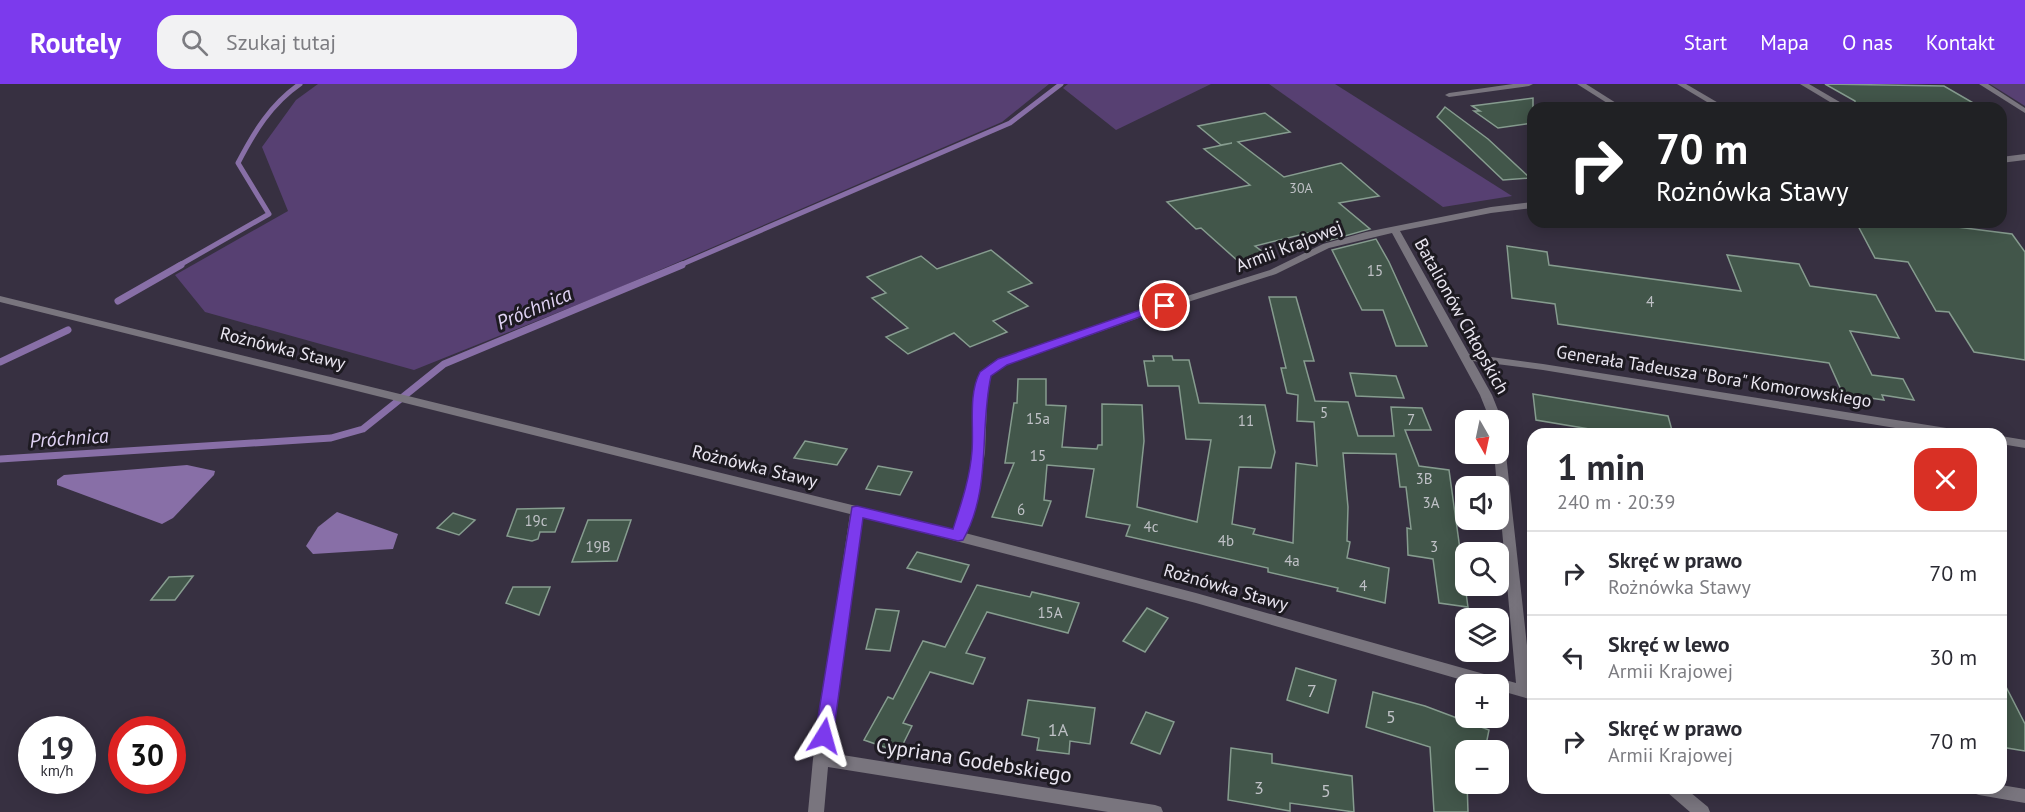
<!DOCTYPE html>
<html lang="pl">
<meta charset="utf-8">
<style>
:root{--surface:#fff;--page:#f2f2f3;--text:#2b2b33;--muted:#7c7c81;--line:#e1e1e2;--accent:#7c3aed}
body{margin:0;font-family:"PT Sans",sans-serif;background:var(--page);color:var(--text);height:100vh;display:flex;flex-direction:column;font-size:22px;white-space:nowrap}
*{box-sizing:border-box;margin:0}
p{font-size:20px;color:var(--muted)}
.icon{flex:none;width:33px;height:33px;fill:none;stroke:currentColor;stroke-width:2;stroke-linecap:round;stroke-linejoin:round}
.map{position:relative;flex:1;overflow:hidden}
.drawer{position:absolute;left:1527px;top:344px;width:480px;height:366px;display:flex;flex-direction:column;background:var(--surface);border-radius:18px;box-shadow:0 3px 15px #0003}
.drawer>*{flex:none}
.guide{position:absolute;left:1527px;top:18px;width:480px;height:126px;border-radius:18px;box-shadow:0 3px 15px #0003;background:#202124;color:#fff;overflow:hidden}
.needle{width:39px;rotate:171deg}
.controls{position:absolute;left:1455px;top:326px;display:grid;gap:12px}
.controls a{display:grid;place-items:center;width:54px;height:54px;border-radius:12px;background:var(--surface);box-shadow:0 3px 15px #0003;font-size:30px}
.speed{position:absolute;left:18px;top:632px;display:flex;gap:12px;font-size:30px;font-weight:700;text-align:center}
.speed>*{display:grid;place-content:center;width:78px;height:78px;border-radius:50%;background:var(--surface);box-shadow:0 3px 15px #0003;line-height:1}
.speed small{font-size:15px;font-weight:400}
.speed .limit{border:9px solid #d22;background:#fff;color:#111}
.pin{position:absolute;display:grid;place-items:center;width:51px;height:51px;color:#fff;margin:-26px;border:3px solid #fff;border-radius:50%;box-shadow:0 2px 6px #0007}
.me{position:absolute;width:66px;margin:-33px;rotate:8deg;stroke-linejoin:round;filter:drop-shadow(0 0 4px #0008)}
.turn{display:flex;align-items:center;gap:21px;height:126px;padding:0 30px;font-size:27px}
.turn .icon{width:78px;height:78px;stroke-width:2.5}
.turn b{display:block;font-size:42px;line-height:51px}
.round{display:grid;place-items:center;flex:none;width:63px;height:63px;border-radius:18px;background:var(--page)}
.head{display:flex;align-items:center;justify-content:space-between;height:102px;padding:0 30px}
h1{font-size:36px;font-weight:800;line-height:45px}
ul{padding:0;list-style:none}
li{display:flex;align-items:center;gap:18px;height:84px;padding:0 30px;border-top:2px solid var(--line)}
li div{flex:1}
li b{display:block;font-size:22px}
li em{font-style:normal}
header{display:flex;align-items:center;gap:36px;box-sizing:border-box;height:84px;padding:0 30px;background:var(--accent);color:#fff}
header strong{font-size:28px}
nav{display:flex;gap:33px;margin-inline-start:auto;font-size:21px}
.search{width:420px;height:54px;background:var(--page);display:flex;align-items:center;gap:15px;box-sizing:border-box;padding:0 21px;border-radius:18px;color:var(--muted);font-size:22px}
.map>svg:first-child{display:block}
.green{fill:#574072}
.water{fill:#886fa7}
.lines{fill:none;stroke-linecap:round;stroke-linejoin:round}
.stream-far1{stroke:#886fa7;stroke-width:5}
.stream{stroke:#886fa7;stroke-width:7}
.building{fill:#42564a;stroke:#869c8f;stroke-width:1.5}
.street{fill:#79757e;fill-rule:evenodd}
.route{fill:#7c3aed;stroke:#51269a;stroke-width:1.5}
.labels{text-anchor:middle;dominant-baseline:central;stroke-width:6;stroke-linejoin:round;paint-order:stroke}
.far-number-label{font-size:14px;fill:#bfc1c6}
.number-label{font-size:15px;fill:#bfc1c6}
.street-label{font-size:18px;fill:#e9e5f0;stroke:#1d1a21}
.near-number-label{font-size:18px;fill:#bfc1c6}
.water-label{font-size:20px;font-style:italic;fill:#e0d3f4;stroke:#1d1a21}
.near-street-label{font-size:21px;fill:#e9e5f0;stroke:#1d1a21}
</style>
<header>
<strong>Routely</strong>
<div class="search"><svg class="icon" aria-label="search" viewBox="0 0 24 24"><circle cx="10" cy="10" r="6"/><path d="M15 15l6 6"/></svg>Szukaj tutaj</div>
<nav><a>Start</a><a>Mapa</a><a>O nas</a><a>Kontakt</a></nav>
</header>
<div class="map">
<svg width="2025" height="728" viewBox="0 0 2025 728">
<rect width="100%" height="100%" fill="#373041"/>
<g class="green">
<path d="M318,0h731l-47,38 -393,170 -195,78 -209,-58 -30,-37 113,-64 -26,-64 34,-47z"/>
<path d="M1068,0h143l-95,46 -53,-42z"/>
<path d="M1269,0h66l177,112 -69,11z"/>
<path d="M1990,0h35v22z"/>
</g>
<g class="water">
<path d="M187,381l28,6 -1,4 -41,43 -11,6 -105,-39v-5l7,-5z"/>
<path d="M337,428l61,22 -5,15 -80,5 -7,-8 12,-19z"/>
</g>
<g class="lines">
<g class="stream-far1">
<path d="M178,182l91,-52 -31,-51c16,-31 33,-59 62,-79"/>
<path d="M678,182l332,-143 51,-39"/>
</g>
<g class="stream">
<path d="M118,217l63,-36"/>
<path d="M0,278l68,-32"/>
<path d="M0,375l331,-21 32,-9 81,-65 238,-99"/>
</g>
</g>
<g class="building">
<path d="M1825,0l119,2 38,22h-127v-7z"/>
<path d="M1533,14v25l-35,5 -24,-17h6l-8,-5z"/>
<path d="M1445,23l43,32 42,39 -27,2 -66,-63z"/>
<path d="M1265,29l25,19 -52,10 46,35 57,-14 38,33 -40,7 31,26 -43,12 -7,-11 -65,16 12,9 -28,7 -38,-34 -5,1 -29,-27 83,-17 -46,-36 28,-6 -11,2 -23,-19z"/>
<path d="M1856,138h62l94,12 13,18v108l-51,-8 -25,-40 -13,-1 -28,-49 -33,-4z"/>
<path d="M1376,155l13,23 38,84h-31l-13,-36h-21l-30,-60z"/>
<path d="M1507,162l40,6 2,13 192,26 -14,-36 72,9 11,22 66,9 23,43 -49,-7 22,44 31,4 11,21 -32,-5 2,5 -41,-6 -14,-31 -271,-39 -3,-20 -43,-6z"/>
<path d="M991,166l41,33 -24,9 20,14 -35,15 14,11 -37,15 -16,-14 -46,21 -22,-17 22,-9 -36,-30 14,-5 -19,-16 54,-21 16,13z"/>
<path d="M1269,213h27l18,64h-10l11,40 33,1 10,34h36l-3,-29 31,1 9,22h-26l14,36 30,4 19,137 -29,-4 -6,-44 -25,-4 -1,-27 4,1 -5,-42h-6l-4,-33 -53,-1 5,54 -1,34 3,1 -3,16 42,10 -4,35 -48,-12 1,-3 -70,-16v-4l-142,-32 4,-11 -44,-8 8,-48 -47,-4 -3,35 7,1 -9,25 -50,-9 22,-54h-9l9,-60h3l1,-24h28v26l20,1 -4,41 35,2 1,-4h4v-41l40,1 2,36 -7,66 60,15 14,-82 -25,-1 -7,-53h-31l-4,-25h10l-1,-5h19l1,4h16l10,43 66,2 10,47 -4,16 -32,-1 -7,57 23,5 -2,5 40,9 3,-80 21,3 -3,-44 -17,-1 1,-26 -11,-2 -6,-25h5z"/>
<path d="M1350,289l46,3 8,22 -48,-2z"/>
<path d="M1533,310l135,22 5,18h-54l-83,-14z"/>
<path d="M805,357l42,8 -10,16 -43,-7z"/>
<path d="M878,382l34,6 -12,23 -34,-6z"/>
<path d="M564,424l-9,24h-15l-2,7 -6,2 -25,-5 10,-27z"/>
<path d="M453,429l22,7 -16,15 -22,-7z"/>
<path d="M588,436h43l-14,41 -45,1z"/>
<path d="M917,468l52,13 -8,17 -54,-14z"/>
<path d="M193,492l-18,24h-24l18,-23z"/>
<path d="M977,501l53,12 2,-5 47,11 -11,30 -81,-21 -21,41 19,5 -12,26 -43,-12 -27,51 9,3 -13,26 -35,-12 24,-43 5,2 30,-58 22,6z"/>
<path d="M513,503h37l-11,28 -33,-12z"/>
<path d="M1147,524l21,10 -23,34 -22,-11z"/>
<path d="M876,525l23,2 -9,40 -24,-2z"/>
<path d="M1296,584l40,12 -8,33 -41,-13z"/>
<path d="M2001,593l24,47v27l-24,-4z"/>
<path d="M1373,608l52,14 64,24 -4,20h-19l2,62h-34l-4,-65 -64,-20z"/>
<path d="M1028,616l67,8 -5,36 -20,-3 -1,13 -32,-4 2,-12 -17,-3z"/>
<path d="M1146,628l28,10 -14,32 -29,-11z"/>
<path d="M1231,664l41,6v9l80,13 2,36 -64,-9v8l-62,-11z"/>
</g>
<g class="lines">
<g class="street">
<path d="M1513,0h20l-4,2 -80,11 -4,-2 4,-2z"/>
<path d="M1577,0h9l38,24h-9z"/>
<path d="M1677,0h9l41,24h-10z"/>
<path d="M1800,0h9l41,24h-10z"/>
<path d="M1979,0h9l37,24v5z"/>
<path d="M2025,70v6l-24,3v-6z"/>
<path d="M1533,118v6l-42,5 -91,18 69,123 74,10 416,66 6,4h-33l-389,-64 -70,-9 19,34 10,25 -4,3v-3h-8l-10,-25 -88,-162 -63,15 -53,26 -129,41 -149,53 -10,12 -3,72 -7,44 -13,37 231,60 320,90 -18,-197h-1l-3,-33h4v-21l6,4 29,264 -35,-10v-6h-22l-280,-81 -333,-86 -33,236 325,52 6,2 2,5h-55l-280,-45 -4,45h-16l5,-53 37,-245 -850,-212v-6l954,234 12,-34 7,-44 3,-72 14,-16 149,-53 131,-41 53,-26 43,-12 125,-25z"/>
<path d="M2001,352l24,4v8l-24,-4z"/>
<path d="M2001,701l24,4v14l-46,-8 -6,-2 -2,-5h30z"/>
<path d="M1666,704h19l23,19 2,5h-20l-22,-19z"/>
</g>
</g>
<path class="route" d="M1160,219l10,3 -163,59 -16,11c-12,54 1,113 -28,164l-5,1 -95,-23 -30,218 -3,6 -6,2 -6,-2 -3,-6 37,-229 5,-1 96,23c8,-25 17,-51 19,-78 2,-26 -4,-56 8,-79l18,-13z"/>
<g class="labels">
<g class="far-number-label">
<text x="1301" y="104">30A</text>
</g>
<g class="number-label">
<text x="1375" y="186">15</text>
<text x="1650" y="217">4</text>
<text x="1324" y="328">5</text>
<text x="1038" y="334">15a</text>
<text x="1411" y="335">7</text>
<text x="1246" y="336">11</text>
<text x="1038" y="371">15</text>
<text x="1424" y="394">3B</text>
<text x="1431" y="418">3A</text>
<text x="1021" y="425">6</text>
<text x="536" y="436">19c</text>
<text x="1151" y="442">4c</text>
<text x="1226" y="456">4b</text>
<text x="598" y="462">19B</text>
<text x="1434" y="462">3</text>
<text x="1292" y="476">4a</text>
<text x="1363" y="501">4</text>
<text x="1050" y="528">15A</text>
</g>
<g class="street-label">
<text transform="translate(1289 162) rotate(-21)">Armii Krajowej</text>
<text transform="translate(1462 232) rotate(61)">Batalionów Chłopskich</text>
<text transform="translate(283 264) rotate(14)">Rożnówka Stawy</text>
<text transform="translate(1714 292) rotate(9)">Generała Tadeusza "Bora" Komorowskiego</text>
<text transform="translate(755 382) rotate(14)">Rożnówka Stawy</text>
<text transform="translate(1226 503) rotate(16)">Rożnówka Stawy</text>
</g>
<g class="near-number-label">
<text x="1312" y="606">7</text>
<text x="1391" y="632">5</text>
<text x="1058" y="645">1A</text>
<text x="1259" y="703">3</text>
<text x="1326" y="706">5</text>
</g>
<g class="water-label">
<text transform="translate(534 224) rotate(-23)">Próchnica</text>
<text transform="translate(69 354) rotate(-4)">Próchnica</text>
</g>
<g class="near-street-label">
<text transform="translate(974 676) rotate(9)">Cypriana Godebskiego</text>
</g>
</g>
</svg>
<div class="controls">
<a><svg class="needle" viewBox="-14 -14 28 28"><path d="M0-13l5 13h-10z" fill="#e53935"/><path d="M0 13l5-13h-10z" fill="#7c7c81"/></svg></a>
<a><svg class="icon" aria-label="sound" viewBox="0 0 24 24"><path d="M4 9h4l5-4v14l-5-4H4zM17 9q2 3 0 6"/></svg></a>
<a><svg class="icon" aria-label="search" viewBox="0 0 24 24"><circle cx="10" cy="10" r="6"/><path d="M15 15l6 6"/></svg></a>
<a><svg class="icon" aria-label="layers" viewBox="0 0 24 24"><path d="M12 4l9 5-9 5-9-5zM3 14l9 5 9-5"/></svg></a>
<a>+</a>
<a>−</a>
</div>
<div class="speed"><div>19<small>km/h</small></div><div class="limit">30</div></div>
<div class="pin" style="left:1165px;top:222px;background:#d93025"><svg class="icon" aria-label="arrive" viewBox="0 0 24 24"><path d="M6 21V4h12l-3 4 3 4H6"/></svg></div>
<svg class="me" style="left:824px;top:652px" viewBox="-20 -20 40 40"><path d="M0-17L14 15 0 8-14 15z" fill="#7c3aed" stroke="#fff" stroke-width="4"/></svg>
<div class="guide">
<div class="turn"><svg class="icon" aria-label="right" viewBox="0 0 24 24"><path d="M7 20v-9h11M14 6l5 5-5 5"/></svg><div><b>70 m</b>Rożnówka Stawy</div></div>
</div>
<section class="drawer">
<div class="head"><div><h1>1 min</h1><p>240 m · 20:39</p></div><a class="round" style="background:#d93025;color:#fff"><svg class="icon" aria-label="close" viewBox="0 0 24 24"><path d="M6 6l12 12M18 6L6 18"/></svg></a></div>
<ul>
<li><svg class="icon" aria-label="right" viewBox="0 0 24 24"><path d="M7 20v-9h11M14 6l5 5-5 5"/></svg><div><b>Skręć w prawo</b><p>Rożnówka Stawy</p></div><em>70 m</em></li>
<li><svg class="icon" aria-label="left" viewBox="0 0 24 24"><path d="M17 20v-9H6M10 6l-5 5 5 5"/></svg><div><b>Skręć w lewo</b><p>Armii Krajowej</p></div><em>30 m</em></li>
<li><svg class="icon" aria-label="right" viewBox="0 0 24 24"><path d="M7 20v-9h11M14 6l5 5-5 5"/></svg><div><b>Skręć w prawo</b><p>Armii Krajowej</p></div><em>70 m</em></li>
</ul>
</section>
</div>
